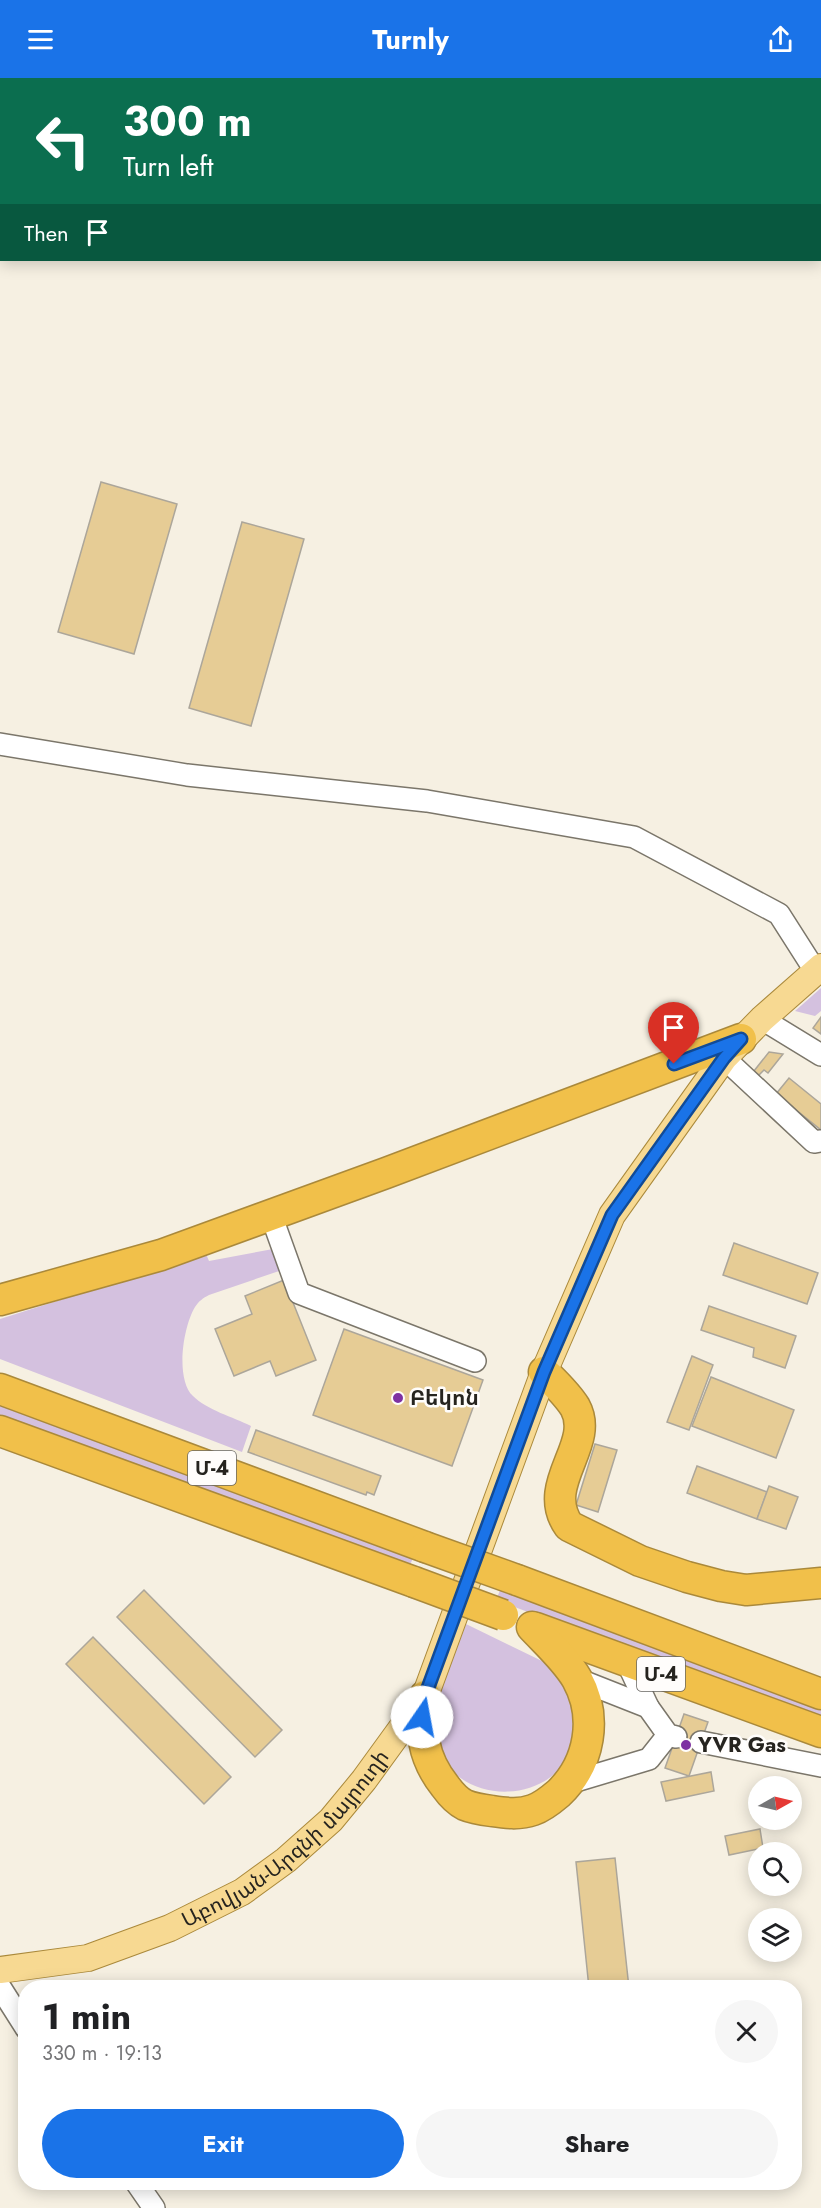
<!DOCTYPE html>
<meta charset="utf-8">
<style>
:root{--surface:#fff;--page:#f6f6f6;--text:#202124;--muted:#757577;--accent:#1a73e8}
body{margin:0;font-family:Jost,"Noto Sans Armenian",sans-serif;background:var(--page);color:var(--text);height:100vh;display:flex;flex-direction:column;font-size:22px;white-space:nowrap}
*{box-sizing:border-box;margin:0}
p{font-size:20px;color:var(--muted)}
.icon{flex:none;width:33px;height:33px;fill:none;stroke:currentColor;stroke-width:2;stroke-linecap:round;stroke-linejoin:round}
.map{position:relative;flex:1;overflow:hidden}
.drawer{position:absolute;left:18px;top:1902px;width:784px;height:210px;display:flex;flex-direction:column;background:var(--surface);border-radius:24px;box-shadow:0 3px 15px #0003}
.drawer>*{flex:none}
.banner{position:absolute;left:0px;top:0px;width:822px;height:183px;box-shadow:0 3px 15px #0003;background:#0b6e4f;color:#fff;overflow:hidden}
.needle{width:39px;rotate:82deg}
.tools{position:absolute;left:748px;top:1698px;display:grid;gap:12px}
.tools a{display:grid;place-items:center;width:54px;height:54px;border-radius:50%;background:var(--surface);box-shadow:0 3px 15px #0003;font-size:30px}
.pin{position:absolute;display:grid;place-items:center;width:51px;height:51px;color:#fff;margin:-62px -26px;border-radius:50% 50% 50% 0;rotate:-45deg;box-shadow:0 0 6px #0007}
.pin .icon{rotate:45deg}
.me{position:absolute;width:66px;margin:-33px;rotate:12deg;stroke-linejoin:round;filter:drop-shadow(0 0 4px #0008)}
.turn{display:flex;align-items:center;gap:21px;height:126px;padding:0 24px;font-size:27px}
.turn .icon{width:78px;height:78px;stroke-width:2.5}
.turn b{display:block;font-size:42px;line-height:51px}
.then{display:flex;align-items:center;height:57px;padding:0 24px;background:#0003;gap:12px;font-size:22px}
.round{display:grid;place-items:center;flex:none;width:63px;height:63px;border-radius:32px;background:var(--page)}
.head{display:flex;align-items:center;justify-content:space-between;height:102px;padding:0 24px}
h1{font-size:36px;font-weight:700;line-height:45px}
.button{display:flex;gap:12px;margin-top:auto;padding:12px 24px}
.button a{flex:1;height:69px;border-radius:36px;background:var(--accent);color:#fff;font-size:24px;font-weight:700;line-height:69px;text-align:center}
.button a+a{background:var(--page);color:var(--text)}
header{display:flex;justify-content:space-between;align-items:center;height:78px;padding:0 24px;background:var(--accent);color:#fff;font-size:27px;font-weight:700}
.map>svg:first-child{display:block}
.green{fill:#d4c1df}
.building{fill:#e6cc95;stroke:#aca69a;stroke-width:1.5}
.lines{fill:none;stroke-linecap:round;stroke-linejoin:round}
.minor-casing{stroke:#7b766a;stroke-width:24}
.major-casing{stroke:#aa893b;stroke-width:28}
.highway-casing{stroke:#aa893b;stroke-width:33}
.minor{stroke:#fff;stroke-width:21}
.major{stroke:#f7d992;stroke-width:26}
.highway{stroke:#f1c04a;stroke-width:30}
.rail{stroke:#4b4842;stroke-width:4.5;stroke-dasharray:12 6;stroke-linecap:butt}
.highway-bridge-casing{stroke:#aa893b;stroke-width:33;stroke-linecap:butt}
.highway-bridge{stroke:#f1c04a;stroke-width:30}
.route-casing{stroke:#114b97;stroke-width:15}
.route{stroke:#1a73e8;stroke-width:10}
.poi-dot{fill:#7e31a2;stroke:#fffdfb;stroke-width:2}
.labels{text-anchor:middle;dominant-baseline:central;stroke-width:5;stroke-linejoin:round;paint-order:stroke}
.shield{fill:#fffdfb;stroke:#676561;stroke-width:1.5}
.shield-label{font-size:20px;font-weight:bold;fill:#26241f}
.poi-label{font-size:21px;font-weight:bold;fill:#26241f;stroke:#fffdfb;text-anchor:start}
.street-label{font-size:21px;fill:#26241f;stroke:#fffdfb}
</style>
<header><svg class="icon" aria-label="menu" viewBox="0 0 24 24"><path d="M4 6h16M4 12h16M4 18h16"/></svg>Turnly<svg class="icon" aria-label="share" viewBox="0 0 24 24"><path d="M12 15V3M7 8l5-5 5 5M5 13v7h14v-7"/></svg></header>
<div class="map">
<svg width="821" height="2130" viewBox="0 0 821 2130">
<rect width="100%" height="100%" fill="#f6f0e2"/>
<g class="green">
<path d="M821,910v23l-6,5 -20,-5z"/>
<path d="M273,1171l9,21 -73,25c-6,3 -10,6 -14,12 -12,20 -20,72 -2,89 14,14 40,21 58,30l-9,26 -242,-93v-40l206,-65 3,7z"/>
<path d="M0,1324l414,154 -5,11 -409,-149z"/>
<path d="M501,1510l320,120v14l-325,-122z"/>
<path d="M466,1546l76,37c20,14 34,36 32,61 0,6 1,13 0,18 -14,68 -122,69 -137,2 -1,-6 0,-13 0,-18 0,-8 -1,-16 0,-23 7,-26 20,-52 29,-77z"/>
</g>
<g class="building">
<path d="M101,404l76,22 -43,150 -76,-22z"/>
<path d="M242,444l62,17 -53,187 -62,-18z"/>
<path d="M821,939v17l-8,-6z"/>
<path d="M769,974l14,2 -15,19 -4,-3 -5,5 -5,-4z"/>
<path d="M789,1000l32,26v26l-45,-36z"/>
<path d="M734,1165l84,30 -11,31 -84,-29z"/>
<path d="M284,1202l32,80 -40,16 -6,-15 -36,15 -19,-47 37,-15 -7,-18z"/>
<path d="M709,1228l87,30 -11,32 -32,-11 1,-9 -53,-18z"/>
<path d="M344,1251l139,51 -31,86 -139,-51z"/>
<path d="M692,1278l21,9 -24,65 -22,-8z"/>
<path d="M711,1299l83,33 -18,48 -84,-32z"/>
<path d="M256,1352l125,46 -7,19 -7,-3 -1,3 -118,-43z"/>
<path d="M595,1366l22,6 -19,62 -22,-7z"/>
<path d="M697,1388l70,26 -10,27 -70,-26z"/>
<path d="M769,1408l29,11 -12,32 -29,-10z"/>
<path d="M144,1512l138,140 -27,27 -138,-140z"/>
<path d="M93,1559l138,140 -27,27 -138,-140z"/>
<path d="M684,1636l24,8 -19,54 -24,-8z"/>
<path d="M711,1694l3,19 -48,10 -5,-19z"/>
<path d="M760,1751l3,19 -34,7 -4,-19z"/>
<path d="M615,1780l14,130h-40l-13,-126z"/>
</g>
<g class="lines">
<defs>
<g id="minor">
<path d="M0,666l187,31 240,26 207,36 145,77 37,58"/>
<path d="M762,941l59,36"/>
<path d="M724,980l90,84 7,-1"/>
<path d="M271,1137l28,78 176,68"/>
<path d="M627,1584l21,45"/>
<path d="M577,1601l71,28 20,28 8,2"/>
<path d="M701,1664l120,24"/>
<path d="M569,1705l80,-24 19,-24"/>
<path d="M0,1909l26,41"/>
<path d="M136,2104l18,26"/>
</g>
<g id="major">
<path id="s1" d="M0,1892l88,-12 82,-30 72,-36 44,-32 45,-40 33,-40 61,-84 119,-324 68,-157 112,-157 38,-39 59,-52"/>
</g>
<g id="highway">
<path d="M0,1222l161,-45 225,-82 355,-134"/>
<path d="M544,1294c11,11 23,22 31,35 21,38 -36,77 -6,119l71,35 47,16 34,9 25,4 75,-7"/>
<path d="M0,1311l425,158"/>
<path d="M0,1353l414,151"/>
<path d="M517,1502l304,114"/>
<path d="M536,1550l285,104"/>
<path d="M425,1618c-5,35 -3,61 20,90 5,7 12,15 20,19 7,3 19,5 27,6 13,2 27,4 41,-1 9,-3 19,-11 26,-17 31,-30 39,-76 18,-114 -11,-19 -30,-36 -45,-52"/>
</g>
</defs>
<use href="#minor" class="minor-casing"/>
<use href="#major" class="major-casing"/>
<use href="#highway" class="highway-casing"/>
<use href="#minor" class="minor"/>
<use href="#major" class="major"/>
<use href="#highway" class="highway"/>
<g class="rail">
<path d="M0,2h2"/>
<path d="M31,2l18,-2"/>
</g>
<defs>
<g id="highway-bridge">
<path d="M425,1469l92,33"/>
<path d="M414,1504l89,33"/>
</g>
</defs>
<use href="#highway-bridge" class="highway-bridge-casing"/>
<use href="#highway-bridge" class="highway-bridge"/>
</g>
<g class="lines">
<defs>
<path id="route" d="M422,1639l3,-21 119,-324 68,-157 112,-157 17,-19 -67,25"/>
</defs>
<use href="#route" class="route-casing"/>
<use href="#route" class="route"/>
</g>
<g class="poi-dot">
<circle cx="398" cy="1320" r="6"/>
<circle cx="686" cy="1667" r="6"/>
</g>
<g class="labels">
<g class="shield">
<rect x="188" y="1373" width="48" height="34" rx="4.5"/>
<rect x="637" y="1579" width="48" height="34" rx="4.5"/>
</g>
<g class="shield-label">
<text x="212" y="1390">Մ-4</text>
<text x="661" y="1596">Մ-4</text>
</g>
<g class="poi-label">
<text x="410" y="1320">Բեկոն</text>
<text x="698" y="1667">YVR Gas</text>
</g>
<g class="street-label">
<text stroke="none"><textPath href="#s1" startOffset="324">Աբովյան-Արզնի մայրուղի</textPath></text>
</g>
</g>
</svg>
<div class="tools">
<a><svg class="needle" viewBox="-14 -14 28 28"><path d="M0-13l5 13h-10z" fill="#e53935"/><path d="M0 13l5-13h-10z" fill="#757577"/></svg></a>
<a><svg class="icon" aria-label="search" viewBox="0 0 24 24"><circle cx="10" cy="10" r="6"/><path d="M15 15l6 6"/></svg></a>
<a><svg class="icon" aria-label="layers" viewBox="0 0 24 24"><path d="M12 4l9 5-9 5-9-5zM3 14l9 5 9-5"/></svg></a>
</div>
<div class="pin" style="left:674px;top:986px;background:#d93025"><svg class="icon" aria-label="arrive" viewBox="0 0 24 24"><path d="M6 21V4h12l-3 4 3 4H6"/></svg></div>
<svg class="me" style="left:422px;top:1639px" viewBox="-20 -20 40 40"><circle r="19" fill="#fff"/><path d="M0-13L10 11 0 6-10 11z" fill="#1a73e8"/></svg>
<div class="banner">
<div class="turn"><svg class="icon" aria-label="left" viewBox="0 0 24 24"><path d="M17 20v-9H6M10 6l-5 5 5 5"/></svg><div><b>300 m</b>Turn left</div></div>
<div class="then">Then<svg class="icon" aria-label="arrive" viewBox="0 0 24 24"><path d="M6 21V4h12l-3 4 3 4H6"/></svg></div>
</div>
<section class="drawer">
<div class="head"><div><h1>1 min</h1><p>330 m · 19:13</p></div><a class="round"><svg class="icon" aria-label="close" viewBox="0 0 24 24"><path d="M6 6l12 12M18 6L6 18"/></svg></a></div>
<div class="button"><a>Exit</a><a>Share</a></div>
</section>
</div>
